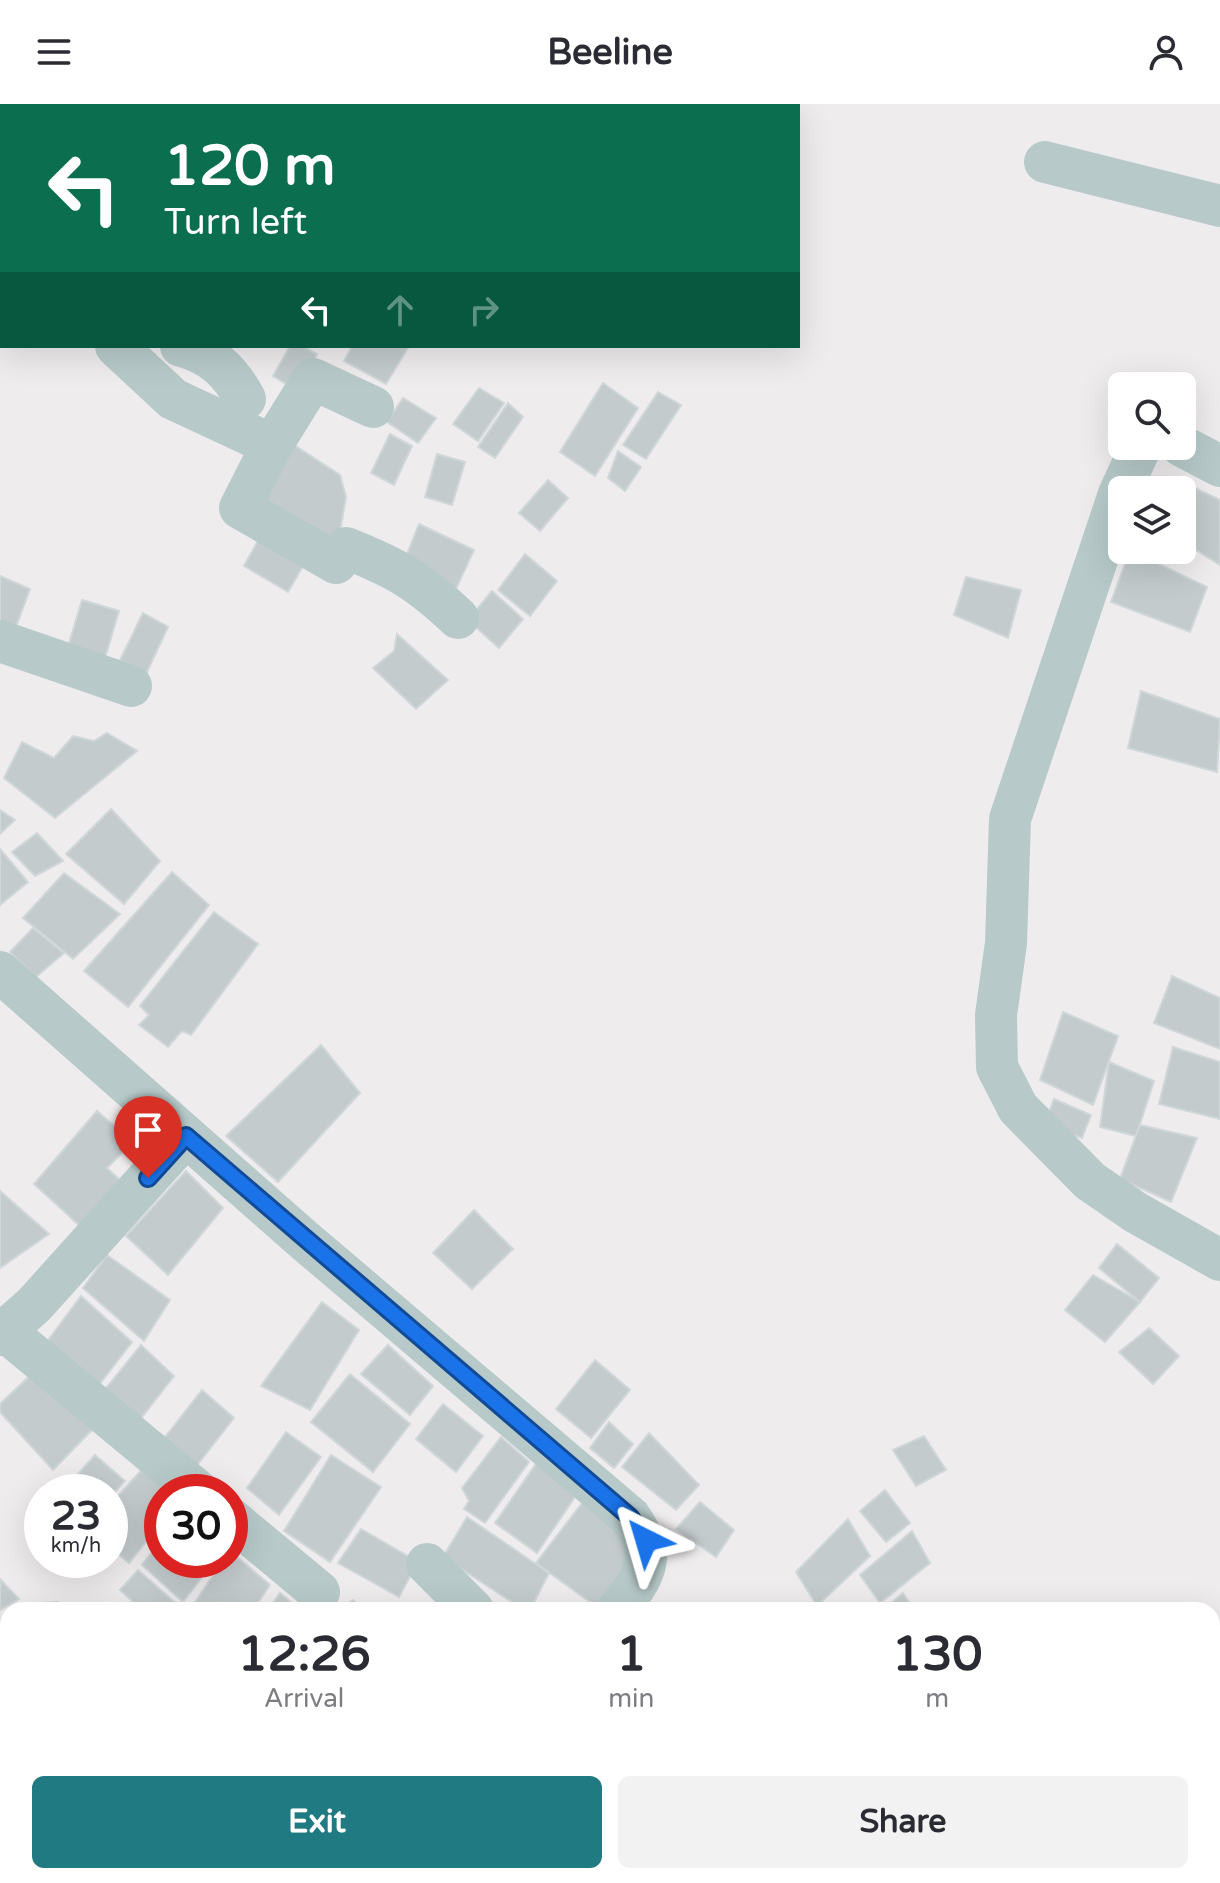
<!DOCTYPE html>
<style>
:root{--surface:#fff;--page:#f2f2f3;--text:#2b2b33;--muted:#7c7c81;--accent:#207a82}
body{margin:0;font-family:"Varela Round",sans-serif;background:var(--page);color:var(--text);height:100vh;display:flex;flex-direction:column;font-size:30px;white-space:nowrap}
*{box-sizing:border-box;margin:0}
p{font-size:26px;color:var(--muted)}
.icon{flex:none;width:44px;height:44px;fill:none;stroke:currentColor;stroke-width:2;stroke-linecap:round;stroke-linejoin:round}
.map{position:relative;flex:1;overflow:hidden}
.sheet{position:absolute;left:0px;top:1498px;width:1220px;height:282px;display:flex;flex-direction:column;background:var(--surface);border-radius:24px 24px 0 0;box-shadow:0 8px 32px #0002}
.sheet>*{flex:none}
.hud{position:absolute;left:0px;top:0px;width:800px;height:244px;box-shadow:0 8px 32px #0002;background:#0b6e4f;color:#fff;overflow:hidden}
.controls{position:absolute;left:1108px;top:268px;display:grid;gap:16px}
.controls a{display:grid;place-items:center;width:88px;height:88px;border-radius:12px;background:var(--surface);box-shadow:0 8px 32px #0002;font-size:40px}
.speed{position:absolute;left:24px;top:1370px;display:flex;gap:16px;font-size:40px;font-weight:700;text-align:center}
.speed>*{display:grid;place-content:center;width:104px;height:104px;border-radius:50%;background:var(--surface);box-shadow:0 8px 32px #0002;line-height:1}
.speed small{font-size:20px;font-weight:400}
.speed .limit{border:12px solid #d22;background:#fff;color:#111}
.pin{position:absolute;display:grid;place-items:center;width:68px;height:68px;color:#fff;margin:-82px -34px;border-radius:50% 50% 50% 0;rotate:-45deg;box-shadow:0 0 8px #0007}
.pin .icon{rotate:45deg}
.me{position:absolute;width:88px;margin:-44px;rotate:320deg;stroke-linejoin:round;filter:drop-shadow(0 0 6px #0008)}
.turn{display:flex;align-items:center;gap:28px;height:168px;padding:0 32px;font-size:36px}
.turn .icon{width:104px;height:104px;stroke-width:2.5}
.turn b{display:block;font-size:56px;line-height:68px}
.lanes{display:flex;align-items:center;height:76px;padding:0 32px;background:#0003;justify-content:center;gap:40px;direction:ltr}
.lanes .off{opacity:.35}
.eta{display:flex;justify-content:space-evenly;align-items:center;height:136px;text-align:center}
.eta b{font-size:48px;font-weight:700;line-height:56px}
.action{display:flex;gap:16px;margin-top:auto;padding:16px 32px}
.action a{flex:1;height:92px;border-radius:12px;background:var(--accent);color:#fff;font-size:32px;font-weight:700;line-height:92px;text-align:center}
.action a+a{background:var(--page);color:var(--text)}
header{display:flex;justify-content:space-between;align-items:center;height:104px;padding:0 32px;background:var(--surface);font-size:36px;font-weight:700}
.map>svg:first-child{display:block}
.building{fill:#c3cbcc;stroke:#d0d7d8;stroke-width:2}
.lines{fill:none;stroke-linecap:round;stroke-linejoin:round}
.minor{stroke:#b7cac9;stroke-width:42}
.route-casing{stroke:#114b97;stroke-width:20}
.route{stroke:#1a73e8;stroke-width:14}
</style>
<header><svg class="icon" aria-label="menu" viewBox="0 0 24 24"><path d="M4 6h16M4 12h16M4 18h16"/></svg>Beeline<svg class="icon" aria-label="person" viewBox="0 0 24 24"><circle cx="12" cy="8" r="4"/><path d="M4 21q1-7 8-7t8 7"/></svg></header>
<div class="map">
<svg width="1220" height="1779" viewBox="0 0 1220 1779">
<rect width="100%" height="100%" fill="#efecee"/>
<g class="building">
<path d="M32,0h86l4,2h-91z"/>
<path d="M146,0h35l-1,2z"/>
<path d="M307,0h84l-1,2z"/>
<path d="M490,0h36l3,2h-40z"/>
<path d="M540,0h51l-1,2z"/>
<path d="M729,0h44l-1,2z"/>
<path d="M290,242h12l15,8 -18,38 -26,-16z"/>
<path d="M352,242h57l-23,38 -42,-23z"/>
<path d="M603,279l35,25 -43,68 -35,-24z"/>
<path d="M479,284l25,15 -26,38 -25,-17z"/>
<path d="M658,288l23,13 -35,54 -23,-14z"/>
<path d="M403,294l33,20 -18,25 -31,-21z"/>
<path d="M508,299l15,14 -28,41 -17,-11z"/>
<path d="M390,330l22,12 -18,39 -23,-12z"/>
<path d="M294,341l46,30 6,22 -8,46 -75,-42z"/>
<path d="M618,347l23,16 -16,24 -17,-13z"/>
<path d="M437,350l28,8 -13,43 -27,-8z"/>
<path d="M548,376l20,18 -28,33 -21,-18z"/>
<path d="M1191,382l29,14v65l-38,-24v-35z"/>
<path d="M419,420l55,26 -18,39 -52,-27z"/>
<path d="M265,424l45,26 -22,38 -44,-26z"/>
<path d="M1130,446l77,37 -17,45 -79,-30z"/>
<path d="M525,450l32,27 -27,35 -32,-26z"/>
<path d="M0,472l30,13 -16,43 -14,-6z"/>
<path d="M966,473l55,13 -13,48 -54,-23z"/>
<path d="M492,487l31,28 -24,29 -31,-28z"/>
<path d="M82,496l37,11 -17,57 -37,-11z"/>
<path d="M143,509l25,14 -22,47 -26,-14z"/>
<path d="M397,530l51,46 -32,29 -43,-41 21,-17z"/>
<path d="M1141,587l79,28 -3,53 -89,-24z"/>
<path d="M107,629l30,18 -82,67 -51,-40 18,-36 32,16 19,-22 21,5z"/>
<path d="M111,705l49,52 -36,43 -58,-50z"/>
<path d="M0,706l15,10 -15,14z"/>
<path d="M37,729l26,28 -28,15 -23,-24z"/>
<path d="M0,745l28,33 -28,23z"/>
<path d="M172,768l37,33 -81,102 -44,-36z"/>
<path d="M64,769l56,41 -47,45 -50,-41z"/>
<path d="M214,808l44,32 -67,91 -9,-4 -14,16 -29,-22 10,-10 -9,-9z"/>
<path d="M33,824l31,25 -28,24 -26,-25z"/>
<path d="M1172,872l48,22v51l-66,-26z"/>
<path d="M1063,908l55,24 -25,69 -53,-25z"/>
<path d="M321,941l39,48 -82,89 -52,-46z"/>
<path d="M1173,943l47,15v57l-61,-15z"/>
<path d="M1109,958l45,19 -18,55 -36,-9z"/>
<path d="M1054,995l37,16 -9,23 -38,-13z"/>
<path d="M97,1007l36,31 -26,26 14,13 -41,45 -46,-42z"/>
<path d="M1140,1021l57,13 -26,64 -51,-23z"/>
<path d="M186,1067l37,37 -55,67 -42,-39z"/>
<path d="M0,1087l49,43 -49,34z"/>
<path d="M474,1106l39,39 -41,40 -39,-36z"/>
<path d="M1117,1140l42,34 -19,24 -41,-34z"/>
<path d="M107,1151l63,45 -26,41 -61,-53z"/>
<path d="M1093,1171l47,27 -35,40 -40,-32z"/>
<path d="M81,1192l51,46 -34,44 -52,-43z"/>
<path d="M322,1198l37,28 -49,80 -49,-24z"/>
<path d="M1149,1224l30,28 -26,28 -34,-32z"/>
<path d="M141,1241l33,31 -36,46 -36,-29z"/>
<path d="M388,1241l45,41 -23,29 -49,-41z"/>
<path d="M595,1256l35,30 -39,48 -35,-29z"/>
<path d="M36,1266l57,59 -40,41 -53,-58v-8z"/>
<path d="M350,1270l60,50 -37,48 -62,-50z"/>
<path d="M202,1286l32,28 -40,51 -32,-28z"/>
<path d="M443,1300l40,32 -27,36 -40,-33z"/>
<path d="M609,1318l24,22 -19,24 -24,-20z"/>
<path d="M286,1328l35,25 -42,58 -32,-27z"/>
<path d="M649,1329l50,52 -23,25 -54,-43z"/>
<path d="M924,1332l22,34 -30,16 -23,-36z"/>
<path d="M501,1333l28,25 -44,61 -21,-14 5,-8 -7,-13z"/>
<path d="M95,1351l30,26 -15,16v-5h-48z"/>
<path d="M331,1351l50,32 -51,75 -46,-31z"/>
<path d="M538,1357l41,30 -42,62 -42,-30z"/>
<path d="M143,1364l31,24h-12v30l-33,41 -19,-16v-42z"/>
<path d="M885,1386l25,33 -24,19 -26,-31z"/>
<path d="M586,1394l36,39 9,21 -30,52 -65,-47z"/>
<path d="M700,1398l34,28 -18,27 -40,-28z"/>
<path d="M467,1413l82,56 -19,37h-6l-81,-53z"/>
<path d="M848,1415l22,37 -53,50 -21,-34z"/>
<path d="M361,1425l57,33 -19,35 -61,-34z"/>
<path d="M912,1427l18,32 -50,40 -20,-28z"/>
<path d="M162,1435v21h53l-32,42 -41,-37z"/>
<path d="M230,1447l40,34 -17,25h-63l33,-50h7z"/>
<path d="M138,1466l42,37 -2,3h-36l-22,-20z"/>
<path d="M0,1475l19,20 -19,11z"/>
<path d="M280,1489l21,17h-33z"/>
<path d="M903,1489l11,17h-31z"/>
<path d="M353,1496l12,10h-26z"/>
<path d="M58,1498l8,8h-37l9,-7z"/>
<path d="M8,1523v64l-8,6v-64z"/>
<path d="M8,1601v18l-8,-8z"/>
<path d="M489,1772h64l9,7h-79z"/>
<path d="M691,1772h38l9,7h-52z"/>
<path d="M734,1772h40l-4,7h-27z"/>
<path d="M842,1772h74l-4,7h-73z"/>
</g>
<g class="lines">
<g class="minor">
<path d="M1045,58l175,44"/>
<path d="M0,206l2,1"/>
<path d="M116,242l57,53 99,46 -32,63 96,55 10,-15c50,20 72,32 112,70"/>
<path d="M181,242c31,8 49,25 64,53"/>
<path d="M272,341l41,-66 60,28"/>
<path d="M1141,342l-22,48 -109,325 -4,124 -10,72 1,52 21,41 72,73 45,31 85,48"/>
<path d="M1182,342l38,20"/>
<path d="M0,537l131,45"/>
<path d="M0,868l304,268 326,277c28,40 16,56 -12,93"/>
<path d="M6,1228l193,160"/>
<path d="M0,1231l34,-30 152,-169"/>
<path d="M230,1414l89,74"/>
<path d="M427,1460l46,46"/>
<path d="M1212,1681l8,-1"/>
<path d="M0,1702l8,7"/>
<path d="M1212,1714l8,2"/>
<path d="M77,1772l8,7"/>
<path d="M310,1779l10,-7"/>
<path d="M958,1779l5,-7"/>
</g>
</g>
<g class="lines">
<defs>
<path id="route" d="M148,1074l38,-42 444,381 16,23"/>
</defs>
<use href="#route" class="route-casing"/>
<use href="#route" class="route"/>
</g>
</svg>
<div class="controls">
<a><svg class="icon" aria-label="search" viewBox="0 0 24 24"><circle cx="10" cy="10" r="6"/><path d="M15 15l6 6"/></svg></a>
<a><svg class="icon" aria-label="layers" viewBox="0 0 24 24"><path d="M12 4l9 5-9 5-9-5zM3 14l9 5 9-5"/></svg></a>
</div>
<div class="speed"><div>23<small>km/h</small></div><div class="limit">30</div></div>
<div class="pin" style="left:148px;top:1074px;background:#d93025"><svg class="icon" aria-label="arrive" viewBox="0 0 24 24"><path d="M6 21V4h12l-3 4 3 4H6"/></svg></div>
<svg class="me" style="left:646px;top:1436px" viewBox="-20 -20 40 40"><path d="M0-17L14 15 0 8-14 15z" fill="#1a73e8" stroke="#fff" stroke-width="4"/></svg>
<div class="hud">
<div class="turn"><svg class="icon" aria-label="left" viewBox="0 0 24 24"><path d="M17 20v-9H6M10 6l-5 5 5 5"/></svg><div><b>120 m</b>Turn left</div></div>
<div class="lanes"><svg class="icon" aria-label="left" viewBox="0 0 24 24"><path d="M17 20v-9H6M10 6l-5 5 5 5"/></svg><svg class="icon off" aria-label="ahead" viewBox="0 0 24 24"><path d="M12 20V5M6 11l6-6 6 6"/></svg><svg class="icon off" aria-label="right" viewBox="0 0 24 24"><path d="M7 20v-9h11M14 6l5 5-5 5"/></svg></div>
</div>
<section class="sheet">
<div class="eta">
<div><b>12:26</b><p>Arrival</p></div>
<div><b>1</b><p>min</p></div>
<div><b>130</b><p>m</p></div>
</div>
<div class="action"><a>Exit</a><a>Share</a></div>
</section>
</div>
